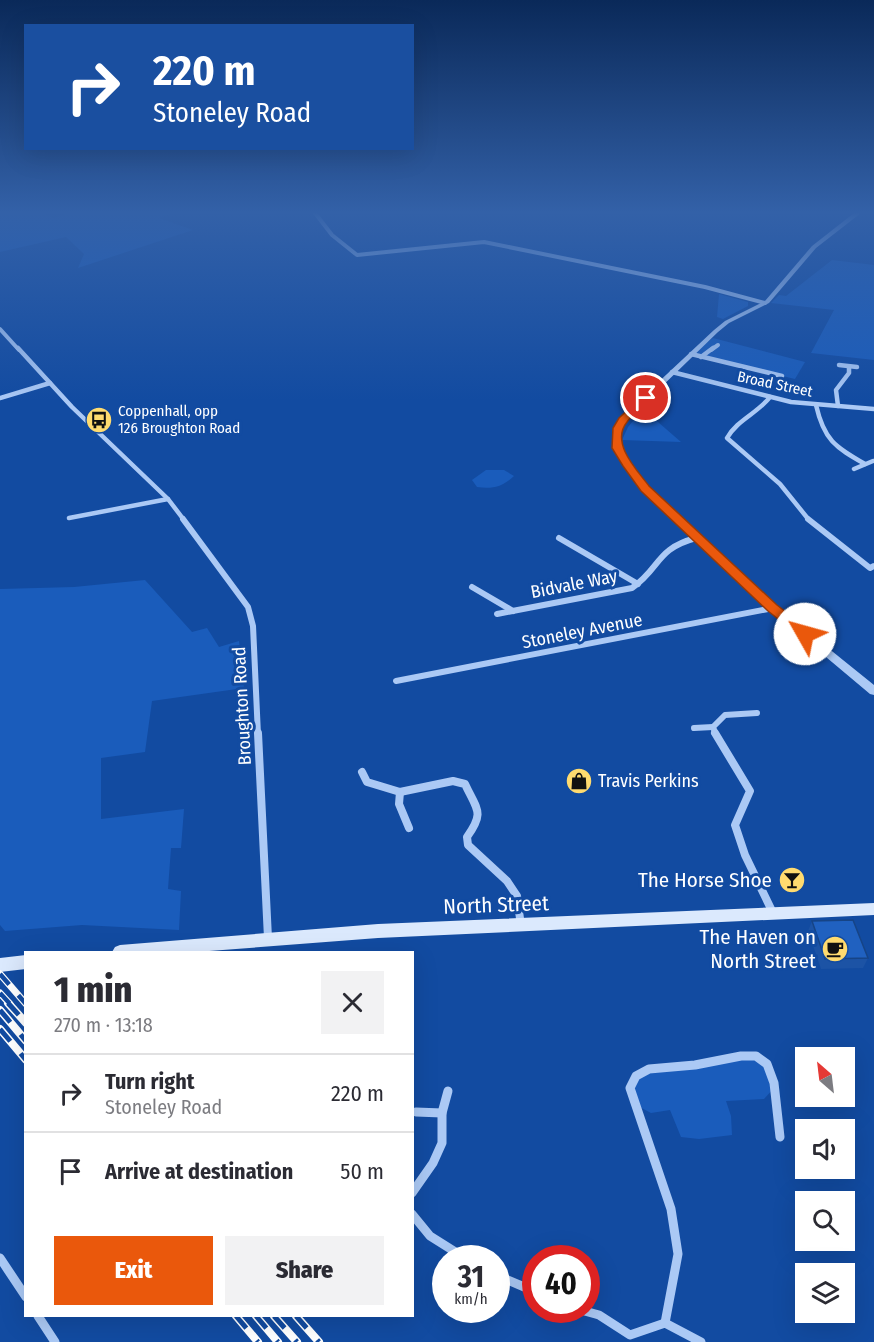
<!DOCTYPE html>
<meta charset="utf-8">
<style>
:root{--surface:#fff;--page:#f2f2f3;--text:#2b2b33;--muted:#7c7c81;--line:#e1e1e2;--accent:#ea580c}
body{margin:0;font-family:"Fira Sans Condensed",sans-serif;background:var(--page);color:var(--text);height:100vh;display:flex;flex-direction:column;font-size:22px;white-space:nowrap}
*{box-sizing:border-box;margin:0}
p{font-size:20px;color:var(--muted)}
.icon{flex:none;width:33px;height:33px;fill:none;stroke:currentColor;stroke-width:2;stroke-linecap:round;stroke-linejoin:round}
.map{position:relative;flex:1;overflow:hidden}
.drawer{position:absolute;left:24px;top:951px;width:390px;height:366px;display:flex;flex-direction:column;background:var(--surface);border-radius:0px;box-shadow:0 6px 24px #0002}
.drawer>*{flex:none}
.top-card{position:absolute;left:24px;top:24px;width:390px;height:126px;border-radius:0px;box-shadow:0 6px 24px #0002;background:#1a4fa0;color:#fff;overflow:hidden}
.needle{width:39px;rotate:332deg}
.tools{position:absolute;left:795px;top:1047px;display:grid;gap:12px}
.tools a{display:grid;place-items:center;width:60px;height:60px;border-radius:0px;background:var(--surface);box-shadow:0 6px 24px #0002;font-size:30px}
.speed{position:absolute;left:432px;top:1245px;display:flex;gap:12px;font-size:30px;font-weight:700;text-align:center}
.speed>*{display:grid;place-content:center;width:78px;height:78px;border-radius:50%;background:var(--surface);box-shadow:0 6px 24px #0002;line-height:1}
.speed small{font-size:15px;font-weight:400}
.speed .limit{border:9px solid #d22;background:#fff;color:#111}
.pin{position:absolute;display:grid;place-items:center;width:51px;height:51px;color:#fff;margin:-26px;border:3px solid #fff;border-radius:50%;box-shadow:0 2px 6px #0007}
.me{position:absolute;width:66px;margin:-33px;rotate:308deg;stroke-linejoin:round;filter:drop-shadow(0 0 4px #0008)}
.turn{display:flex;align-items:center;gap:21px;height:126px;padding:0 30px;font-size:27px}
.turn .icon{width:78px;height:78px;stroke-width:2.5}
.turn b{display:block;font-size:42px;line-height:51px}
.round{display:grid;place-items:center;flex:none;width:63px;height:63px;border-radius:0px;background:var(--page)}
.summary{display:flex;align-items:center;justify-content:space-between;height:102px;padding:0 30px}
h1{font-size:36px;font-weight:800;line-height:45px}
.primary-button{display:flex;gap:12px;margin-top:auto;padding:12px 30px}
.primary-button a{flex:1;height:69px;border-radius:0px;background:var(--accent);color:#fff;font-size:24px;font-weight:800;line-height:69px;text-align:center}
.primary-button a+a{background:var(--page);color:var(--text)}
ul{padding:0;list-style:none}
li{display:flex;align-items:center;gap:18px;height:78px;padding:0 30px;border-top:2px solid var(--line)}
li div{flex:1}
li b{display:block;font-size:22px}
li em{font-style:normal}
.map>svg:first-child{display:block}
.green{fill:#1a5cbb}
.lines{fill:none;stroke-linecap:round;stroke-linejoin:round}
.minor-far4{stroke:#abc9f5;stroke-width:4}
.minor-far3{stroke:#abc9f5;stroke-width:4.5}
.minor-far2{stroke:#abc9f5;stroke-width:6}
.minor-far1{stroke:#abc9f5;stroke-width:8}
.minor{stroke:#abc9f5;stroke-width:9}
.tertiary{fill:#abc9f5;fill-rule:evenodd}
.secondary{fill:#dbe9fd;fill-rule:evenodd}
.rail-far1-casing{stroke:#fff;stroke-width:7}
.rail-casing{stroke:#fff;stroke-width:8}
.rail-far1{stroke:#124ba1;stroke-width:4.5;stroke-dasharray:14;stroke-linecap:butt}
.rail{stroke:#124ba1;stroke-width:5;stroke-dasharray:16;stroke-linecap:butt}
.wall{fill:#1c53a5}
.building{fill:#2061c0;stroke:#164486;stroke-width:1.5}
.route{fill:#ea580c;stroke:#983908;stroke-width:1.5}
.labels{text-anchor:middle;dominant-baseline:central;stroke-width:6;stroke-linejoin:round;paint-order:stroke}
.far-street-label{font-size:15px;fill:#fff;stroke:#124ba1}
.far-poi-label{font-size:15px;fill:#fff;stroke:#124ba1;text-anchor:start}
.street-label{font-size:18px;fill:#fff;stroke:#124ba1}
.poi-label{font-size:18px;fill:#fff;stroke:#124ba1;text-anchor:start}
.near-poi-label{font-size:21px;fill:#fff;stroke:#124ba1;text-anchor:end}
.near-street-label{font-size:21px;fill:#fff;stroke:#124ba1}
</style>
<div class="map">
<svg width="874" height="1342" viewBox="0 0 874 1342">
<rect width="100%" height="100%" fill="#124ba1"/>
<g class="green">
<path d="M0,213h44l9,5 16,-5h104l-14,5 34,12 -115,38 6,-14 -18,-17 -66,15z"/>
<path d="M832,260l42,5v95l-63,-7 23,-43 -63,-7 8,-8 7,1z"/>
<path d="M719,294l29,8v4l-25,13 -6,-2z"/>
<path d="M713,338l92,24 -10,17 -104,-25z"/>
<path d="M643,409l38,33 -59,-2 6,-13z"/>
<path d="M486,470h18l10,6c-12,11 -21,13 -37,11l-5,-7z"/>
<path d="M145,580l47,52 15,-4 12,19 20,-6 5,47 -92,13 -7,51 -44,6v61l83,-10 -3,39h-10l-3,41 13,2 -2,39 -97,-5 -77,6 -5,-6v-336l74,-2z"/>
<path d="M761,1057l14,30 -11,12 -38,2 5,15 1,19 -33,4 -18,-2 -11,-27 -19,3 -17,-9v-28l10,-6z"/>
</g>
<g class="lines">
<g class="minor-far4">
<path d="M315,213l17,22 25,20 127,-13 221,45 60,16"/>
<path d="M0,329l19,21"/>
<path d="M711,350l7,-5"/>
</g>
<g class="minor-far3">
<path d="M18,348l54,59 96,92 16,21"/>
<path d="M691,354l91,22"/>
<path d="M701,357l12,-9"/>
<path d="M839,365l18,2"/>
<path d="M672,372l119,30 83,7"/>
<path d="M770,397c-12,16 -33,23 -43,41l53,46 29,36"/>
<path d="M0,398l50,-15"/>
<path d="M816,405c8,35 19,42 49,59"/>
<path d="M838,406l-2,-16 13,-17v-6"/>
<path d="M854,469l19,-8"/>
<path d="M69,518l99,-19"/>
</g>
<g class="minor-far2">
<path d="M183,519l65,88 5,19 5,109"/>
<path d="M808,519l62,49 4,-2"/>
<path d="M559,538l79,46"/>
<path d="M472,587l41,24"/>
<path d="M497,614l135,-26c29,-20 23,-39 64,-50"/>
<path d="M396,681l377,-73"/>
<path d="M694,728l19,-1"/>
<path d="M716,735l-3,-8 12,-12 32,-2"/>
</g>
<g class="minor-far1">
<path d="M258,733l10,205"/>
<path d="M715,733l35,58 -15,34 10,30 28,58"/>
<path d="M362,772l5,10 33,10 53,-11 12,3c12,26 20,28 2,53l1,8 39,36 10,15 4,30"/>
<path d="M400,792l-1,12 10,24"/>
</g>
<g class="minor">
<path d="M416,1112l26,1"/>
<path d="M412,1193l21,-30 9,-20v-30l6,-22"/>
<path d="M412,1214l18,22 35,22"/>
<path d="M0,1258l26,39"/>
<path d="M496,1275l40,17"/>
<path d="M581,1310l18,5 31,20 35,-12 36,19"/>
<path d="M38,1316l17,26"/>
<path d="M665,1323l13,-69 -7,-45 -41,-121 6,-12 13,-7 46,-4 46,-9h15l11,8 7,19 6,54"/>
</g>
<path class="tertiary" d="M854,213h7l-45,35 -47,55 -40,20 -11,9 -92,89 -4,7 -1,20 27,38 128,120 98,79v10l-4,-1 -100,-84 -128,-120 -29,-42 1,-20 6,-10 94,-88 11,-9 40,-20 47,-55z"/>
<g class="secondary">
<path d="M874,903v12l-496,23 -182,14h-84l3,-5 5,-2 258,-21z"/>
<path d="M26,955v14l-26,3v-14z"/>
</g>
<defs>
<g id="rail-far1">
<path d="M0,974l26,30"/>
<path d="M0,993l10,11"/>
</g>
<g id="rail">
<path d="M8,1003l18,20"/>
<path d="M0,1010l26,31"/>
<path d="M0,1029l26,31"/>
<path d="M236,1316l22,26"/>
<path d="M256,1316l22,26"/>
<path d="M274,1316l23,26"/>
<path d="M296,1316l23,26"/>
</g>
</defs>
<use href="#rail-far1" class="rail-far1-casing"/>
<use href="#rail" class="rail-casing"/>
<use href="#rail-far1" class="rail-far1"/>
<use href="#rail" class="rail"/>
</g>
<path class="wall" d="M812,921l56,37 -5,10 -42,1 -13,-38z"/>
<path class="building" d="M853,920l15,38 -43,1 -13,-38z"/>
<linearGradient id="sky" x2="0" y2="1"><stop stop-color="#0a2959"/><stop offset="0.53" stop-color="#3361a8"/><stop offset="1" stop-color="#3361a8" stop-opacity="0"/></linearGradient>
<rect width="874" height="401" fill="url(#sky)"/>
<path class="route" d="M643,396l8,2c-7,9 -18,15 -24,24 -17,21 10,48 22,64l128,119 33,26 2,3 -2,3h-9l-33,-26 -127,-120 -18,-25 -11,-18 1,-20 6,-10z"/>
<defs>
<symbol id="bus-disc" viewBox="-11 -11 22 22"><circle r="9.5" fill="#ffdb6f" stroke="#124ba1"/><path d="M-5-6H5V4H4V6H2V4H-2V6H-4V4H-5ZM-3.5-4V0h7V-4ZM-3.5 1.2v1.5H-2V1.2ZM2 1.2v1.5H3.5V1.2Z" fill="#111"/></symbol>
<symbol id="shop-disc" viewBox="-11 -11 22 22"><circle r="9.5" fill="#ffdb6f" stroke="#124ba1"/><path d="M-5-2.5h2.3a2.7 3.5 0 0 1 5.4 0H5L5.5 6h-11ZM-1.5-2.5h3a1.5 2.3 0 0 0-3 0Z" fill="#111"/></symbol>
<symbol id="bar-disc" viewBox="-11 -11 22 22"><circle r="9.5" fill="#ffdb6f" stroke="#124ba1"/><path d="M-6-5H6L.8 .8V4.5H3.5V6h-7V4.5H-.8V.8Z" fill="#111"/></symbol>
<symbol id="cafe-disc" viewBox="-11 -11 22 22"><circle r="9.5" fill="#ffdb6f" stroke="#124ba1"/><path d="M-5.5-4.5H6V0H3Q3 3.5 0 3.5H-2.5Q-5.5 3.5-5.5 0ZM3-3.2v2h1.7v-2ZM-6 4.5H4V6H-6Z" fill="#111"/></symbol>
</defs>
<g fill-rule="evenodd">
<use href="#bus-disc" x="84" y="405" width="30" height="30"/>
<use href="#shop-disc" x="564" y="766" width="30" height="30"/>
<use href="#bar-disc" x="777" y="865" width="30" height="30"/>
<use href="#cafe-disc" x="820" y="934" width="30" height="30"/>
</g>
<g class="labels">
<g class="far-street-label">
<text transform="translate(775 384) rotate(12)">Broad Street</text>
</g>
<g class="far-poi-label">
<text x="118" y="411">Coppenhall, opp<tspan x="118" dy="17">126 Broughton Road</tspan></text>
</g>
<g class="street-label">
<text transform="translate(574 584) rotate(-11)">Bidvale Way</text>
<text transform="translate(582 631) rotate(-11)">Stoneley Avenue</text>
<text transform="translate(242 706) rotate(-93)">Broughton Road</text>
</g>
<g class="poi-label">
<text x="598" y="781">Travis Perkins</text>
</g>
<g class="near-poi-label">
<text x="772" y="880">The Horse Shoe</text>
<text x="816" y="937">The Haven on<tspan x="816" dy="24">North Street</tspan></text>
</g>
<g class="near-street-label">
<text transform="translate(496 905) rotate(-2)">North Street</text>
</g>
</g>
</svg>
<div class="tools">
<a><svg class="needle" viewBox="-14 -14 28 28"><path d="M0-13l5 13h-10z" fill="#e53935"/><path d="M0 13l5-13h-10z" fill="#7c7c81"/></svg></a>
<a><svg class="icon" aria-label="sound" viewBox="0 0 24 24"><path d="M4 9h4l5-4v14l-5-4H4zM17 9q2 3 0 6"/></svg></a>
<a><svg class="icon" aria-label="search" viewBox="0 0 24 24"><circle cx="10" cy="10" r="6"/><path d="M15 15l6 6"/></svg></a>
<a><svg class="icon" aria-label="layers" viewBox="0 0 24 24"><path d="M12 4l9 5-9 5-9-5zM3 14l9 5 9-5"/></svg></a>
</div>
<div class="speed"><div>31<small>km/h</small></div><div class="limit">40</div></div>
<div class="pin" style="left:646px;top:398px;background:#d93025"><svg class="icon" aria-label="arrive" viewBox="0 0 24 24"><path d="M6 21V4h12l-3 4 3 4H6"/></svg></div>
<svg class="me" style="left:805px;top:634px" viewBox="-20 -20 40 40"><circle r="19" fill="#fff"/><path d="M0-13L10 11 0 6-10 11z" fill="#ea580c"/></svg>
<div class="top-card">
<div class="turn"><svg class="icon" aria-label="right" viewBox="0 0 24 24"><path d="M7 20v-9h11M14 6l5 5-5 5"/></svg><div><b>220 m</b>Stoneley Road</div></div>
</div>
<section class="drawer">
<div class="summary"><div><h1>1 min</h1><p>270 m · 13:18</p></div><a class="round"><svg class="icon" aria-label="close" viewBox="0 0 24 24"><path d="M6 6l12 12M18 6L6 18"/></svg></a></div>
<ul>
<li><svg class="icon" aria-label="right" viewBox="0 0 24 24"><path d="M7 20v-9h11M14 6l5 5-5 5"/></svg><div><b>Turn right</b><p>Stoneley Road</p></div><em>220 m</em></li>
<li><svg class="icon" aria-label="arrive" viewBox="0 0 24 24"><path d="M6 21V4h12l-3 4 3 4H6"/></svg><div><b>Arrive at destination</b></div><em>50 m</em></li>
</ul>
<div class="primary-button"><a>Exit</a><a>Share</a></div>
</section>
</div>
